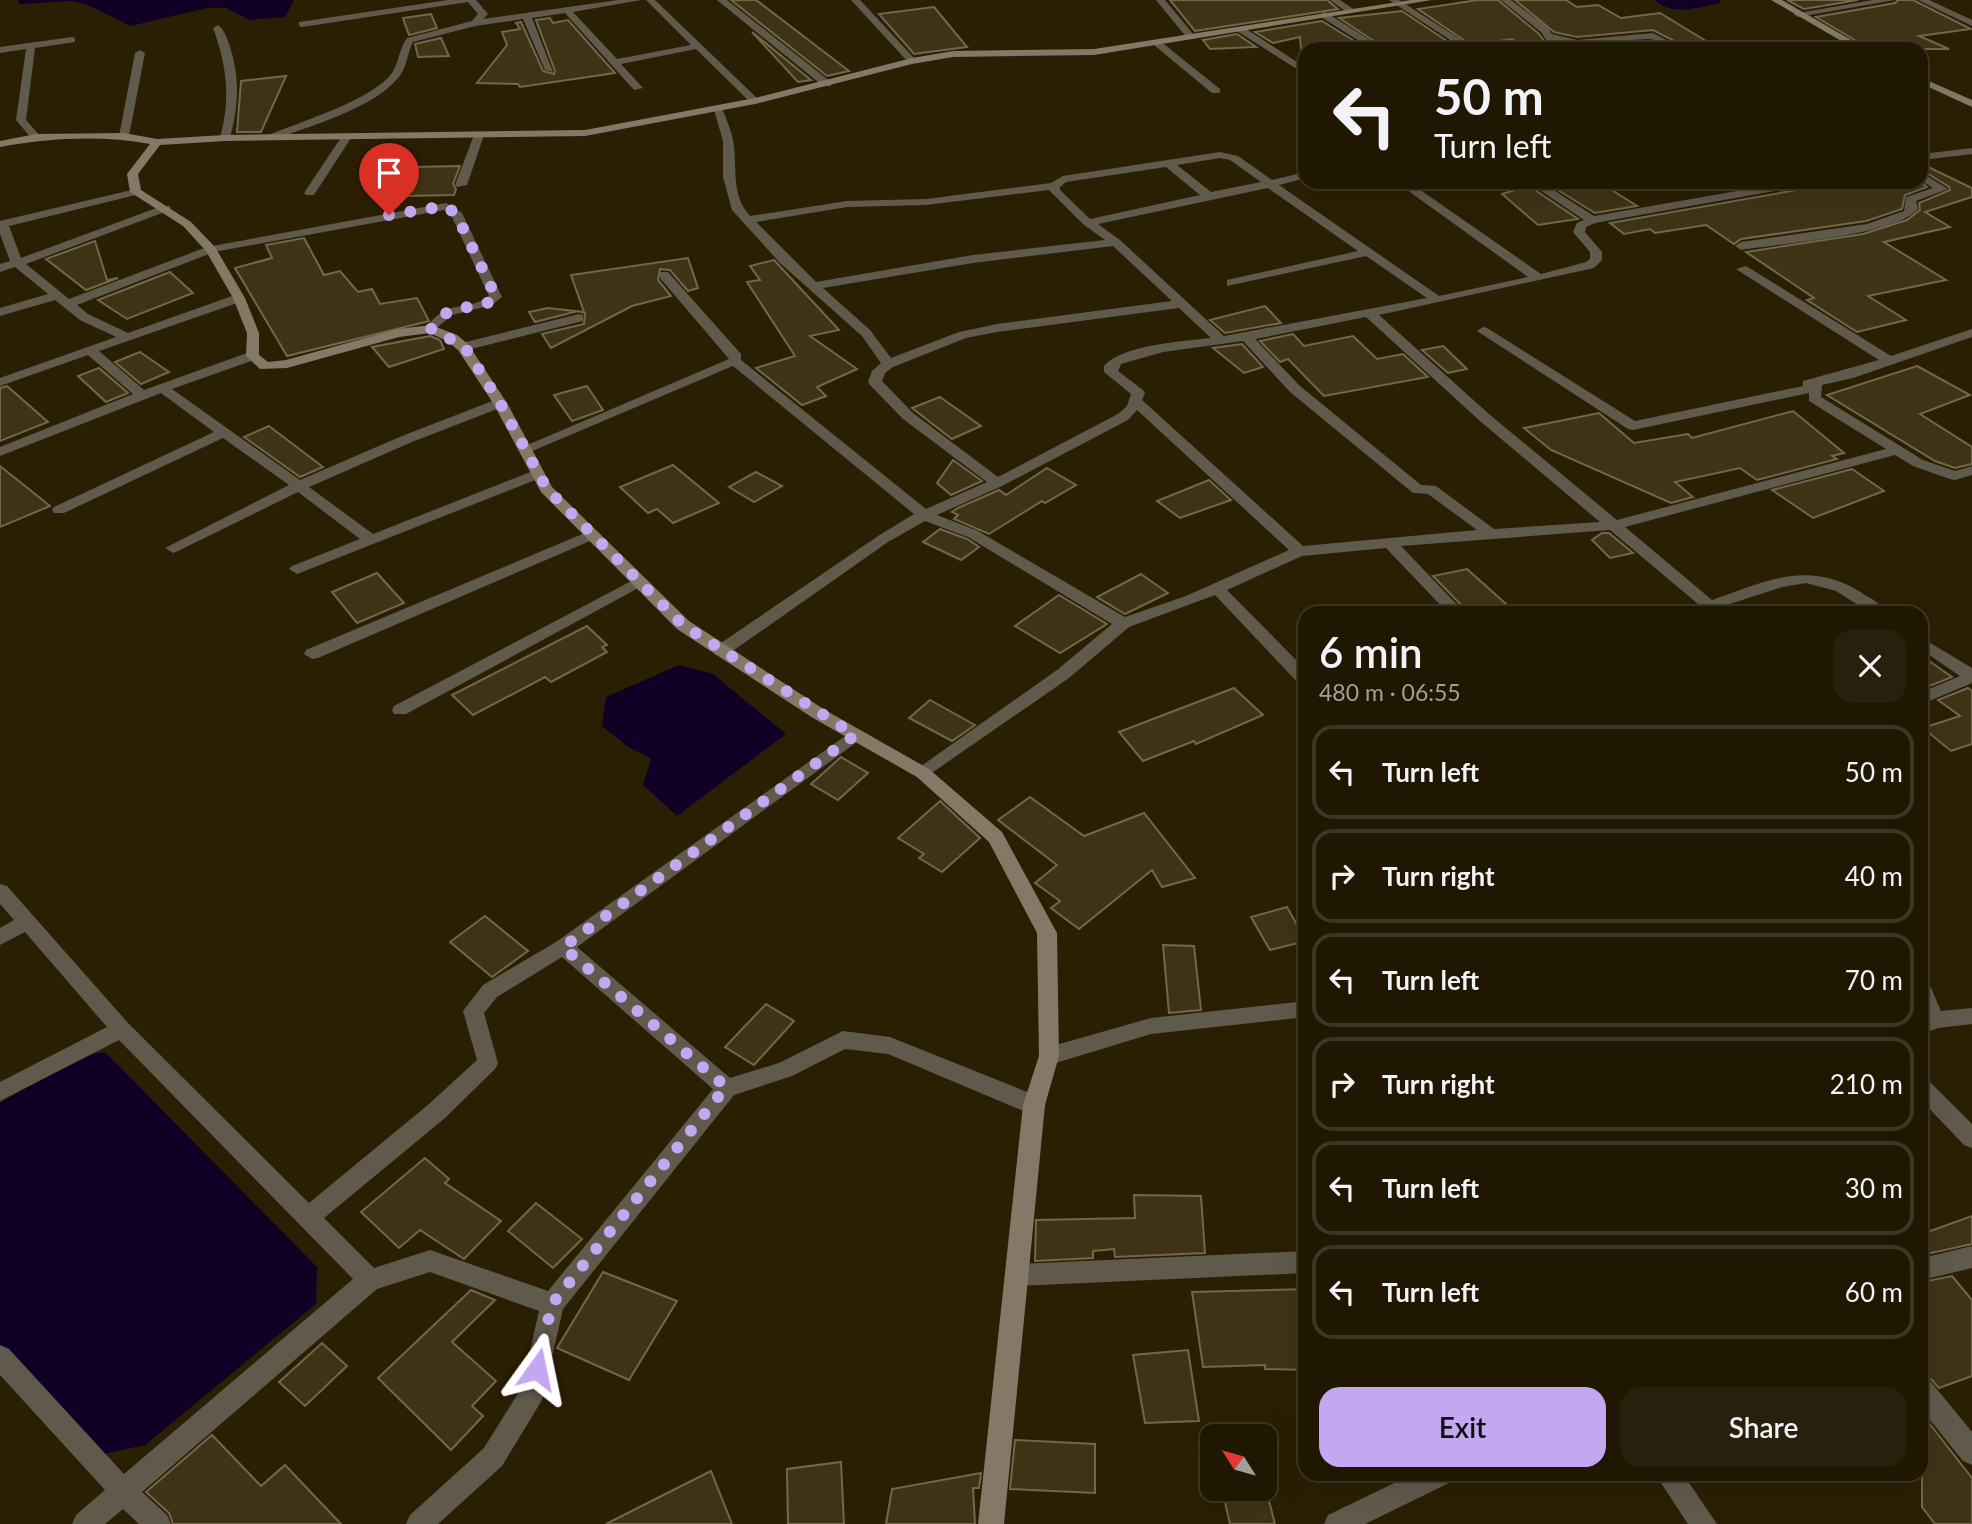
<!DOCTYPE html>
<meta charset="utf-8">
<style>
:root{--surface:#201702;--page:#28200c;--text:#f1f3f6;--muted:#a29f99;--line:#3d3624;--accent:#c4a7f1}
body{margin:0;font-family:Lato,sans-serif;background:var(--page);color:var(--text);height:100vh;display:flex;flex-direction:column;font-size:26px;white-space:nowrap}
*{box-sizing:border-box;margin:0}
p{font-size:23px;color:var(--muted)}
.icon{flex:none;width:38px;height:38px;fill:none;stroke:currentColor;stroke-width:2;stroke-linecap:round;stroke-linejoin:round}
.map{position:relative;flex:1;overflow:hidden}
.sheet{position:absolute;left:1298px;top:606px;width:630px;height:875px;display:flex;flex-direction:column;background:var(--surface);border-radius:21px;box-shadow:0 7px 28px #0002,0 0 0 2px var(--line)}
.sheet>*{flex:none}
.hud{position:absolute;left:1298px;top:42px;width:630px;height:147px;border-radius:21px;box-shadow:0 7px 28px #0002,0 0 0 2px var(--line);background:#201702;color:var(--text);overflow:hidden}
.needle{width:46px;rotate:307deg}
.fabs{position:absolute;left:1200px;top:1424px;display:grid;gap:14px}
.fabs a{display:grid;place-items:center;width:77px;height:77px;border-radius:14px;background:var(--surface);box-shadow:0 7px 28px #0002,0 0 0 2px var(--line);font-size:35px}
.pin{position:absolute;display:grid;place-items:center;width:60px;height:60px;color:#fff;margin:-72px -30px;border-radius:50% 50% 50% 0;rotate:-45deg;box-shadow:0 0 7px #0007}
.pin .icon{rotate:45deg}
.me{position:absolute;width:77px;margin:-38px;rotate:12deg;stroke-linejoin:round;filter:drop-shadow(0 0 5px #0008)}
.turn{display:flex;align-items:center;gap:24px;height:147px;padding:0 21px;font-size:32px}
.turn .icon{width:91px;height:91px;stroke-width:2.5}
.turn b{display:block;font-size:49px;line-height:60px}
.round{display:grid;place-items:center;flex:none;width:74px;height:74px;border-radius:21px;background:var(--page)}
.overview{display:flex;align-items:center;justify-content:space-between;height:119px;padding:0 21px}
h1{font-size:42px;font-weight:600;line-height:52px}
.button{display:flex;gap:14px;margin-top:auto;padding:14px 21px}
.button a{flex:1;height:80px;border-radius:21px;background:var(--accent);color:#111;font-size:28px;font-weight:600;line-height:80px;text-align:center}
.button a+a{background:var(--page);color:var(--text)}
ul{padding:0;list-style:none}
li{display:flex;align-items:center;gap:21px;height:94px;margin:0 14px 10px;padding:0 7px;border:4px solid var(--line);border-radius:21px}
li div{flex:1}
li b{display:block;font-size:26px}
li em{font-style:normal}
.map>svg:first-child{display:block}
.water{fill:#110025}
.building{fill:#3f3317;stroke:#736649;stroke-width:2}
.lines{fill:none;stroke-linecap:round;stroke-linejoin:round}
.street{fill:#605a4d;fill-rule:evenodd}
.secondary{fill:#837966;fill-rule:evenodd}
.route{stroke:#c4a7f1;stroke-width:12;stroke-dasharray:0 21.6}
</style>
<div class="map">
<svg width="1972" height="1524" viewBox="0 0 1972 1524">
<rect width="100%" height="100%" fill="#2b1f03"/>
<g class="water">
<path d="M18,0h276l-9,17 -36,3 -23,-12h-19l-76,18 -46,-22 -13,-3 -52,3z"/>
<path d="M1655,0h64l1,3c-20,4 -48,14 -65,-3z"/>
<path d="M679,665l34,9 73,60 -109,82 -34,-31 8,-26 -21,-11 -28,-22 4,-29z"/>
<path d="M105,1052l212,215 -1,37 -171,141 -51,11 -94,-100v-253l81,-47z"/>
</g>
<g class="building">
<path d="M731,0h25l93,71 -22,5z"/>
<path d="M1170,0h157l11,9 -143,22z"/>
<path d="M1478,0h20l41,34 11,15 8,-1 1,-4 32,3 57,-5 23,7h-144l-15,-10 -41,6 -53,-36z"/>
<path d="M1515,0h51l11,7 21,-2 23,13 39,-5 51,31 -25,3 -33,-17 -76,7 -23,-5z"/>
<path d="M1787,0h71l-54,9z"/>
<path d="M1898,0h15l58,29 -52,7 30,13h-79l-54,-32 79,-14z"/>
<path d="M934,7l33,40 -53,7 -35,-40z"/>
<path d="M1402,11l54,36 -70,2 -47,-31z"/>
<path d="M431,14l6,14 -28,7 -6,-17z"/>
<path d="M550,18l3,5 15,-3 47,53 -95,14 -2,-3 -41,-1 30,-38 -5,-13 18,-3 -4,-6 5,-1 22,49 11,3 1,-3 -19,-51z"/>
<path d="M1322,21l45,28h-66l-1,-12 -27,6 -18,-11z"/>
<path d="M752,32l59,48 -13,2z"/>
<path d="M1237,34l19,13 -46,2 -7,-9z"/>
<path d="M441,38l8,18 -31,1 -3,-13z"/>
<path d="M286,76l-25,56h-24l4,-51z"/>
<path d="M1922,164l50,24v9l-47,15 25,15 -66,15 62,38 -78,16 38,24 -49,12 -50,-32 7,-2 -68,-46 117,-18 44,-14 13,-10 -1,-7 31,-13 -1,-3 -27,-17z"/>
<path d="M460,166l-7,18 3,5 -2,6 -51,1 10,-29z"/>
<path d="M1577,182h22l38,24 -42,7 -42,-26z"/>
<path d="M1816,182h104l7,5 -22,8 -3,14 -36,12 -125,18 -7,5 -28,-19 -51,8 -5,-4 -26,5 -14,-11 198,-35z"/>
<path d="M1529,186l49,33 -40,6 -36,-31z"/>
<path d="M304,238l20,37 16,-4 18,21 14,-3 8,15 37,-6 12,23 -142,35 -52,-88 37,-10 -6,-13z"/>
<path d="M95,241l12,39 11,-2 -32,12 -40,-31z"/>
<path d="M688,258l10,30 -10,3 -18,-21 -10,-1 -2,11 13,16 -39,10 -81,42 -9,-14 42,-10 1,-11 -7,-2 -43,11 -6,-10 19,-4 36,4 -13,-37z"/>
<path d="M774,260l65,70 -29,6 47,33 -40,18 9,9 -24,9 -46,-37 39,-12 -48,-74 13,-2 -10,-14z"/>
<path d="M170,272l23,21 -66,26 -29,-19z"/>
<path d="M1265,306l16,17 -56,10 -15,-13z"/>
<path d="M1293,334l11,12 49,-10 24,23 26,-5 25,23 -104,19 -36,-37 -8,3 -20,-21z"/>
<path d="M430,336l10,4 4,9 -55,18 -17,-20z"/>
<path d="M1242,344l21,23 -19,6 -31,-25z"/>
<path d="M1443,346l24,23 -19,4 -26,-23z"/>
<path d="M140,352l29,20 -28,12 -26,-22z"/>
<path d="M1917,366l53,29 -50,19 52,33v17l-17,4 -20,-7 -108,-66z"/>
<path d="M99,368l29,25 -22,9 -28,-26z"/>
<path d="M7,386l41,36 -48,19v-53z"/>
<path d="M587,386l16,24 -31,11 -18,-26z"/>
<path d="M940,397l41,29 -29,13 -40,-31z"/>
<path d="M1793,411l51,42 -12,3 5,3 -80,21 -17,-12 -65,14 18,15 -22,6 -120,-53 -27,-22 75,-15 35,30 54,-9 4,4z"/>
<path d="M269,426l54,41 -23,10 -56,-40z"/>
<path d="M953,460l29,21 -31,14 -14,-12z"/>
<path d="M673,465l46,38 -46,20 -16,-14 -9,4 -28,-26z"/>
<path d="M0,466l50,40 -50,21z"/>
<path d="M1047,468l29,17 -31,18 -3,-2 -53,33 -35,-15 4,-4 -6,-3 6,-4 41,-18 7,5z"/>
<path d="M1852,469l32,22 -71,27 -41,-28z"/>
<path d="M756,472l26,14 -28,16 -25,-15z"/>
<path d="M1209,480l22,20 -51,18 -23,-17z"/>
<path d="M940,529l27,10 12,8 -18,13 -38,-18z"/>
<path d="M1602,533h7l24,20 -23,5 -18,-18z"/>
<path d="M1467,569l48,43h-47l-35,-36z"/>
<path d="M377,573l27,30 -47,20 -25,-31z"/>
<path d="M1141,574l27,19 -43,21 -28,-17z"/>
<path d="M1059,595l48,29 -47,29 -45,-27z"/>
<path d="M587,626l20,19 -5,2 5,5 -56,30 -6,-5 -72,38 -21,-20z"/>
<path d="M1922,656l30,21 -30,12z"/>
<path d="M1234,688l29,27 -67,29 -2,-3 -51,20 -24,-29z"/>
<path d="M1968,688l4,3v53l-21,7 -28,-23 37,-12 -22,-16z"/>
<path d="M930,700l45,25 -23,16 -43,-23z"/>
<path d="M841,757l27,16 -30,27 -27,-16z"/>
<path d="M1030,797l54,39 60,-23 51,65 -33,9 -10,-17 -73,59 -28,-21 9,-7 -25,-18 22,-18 -59,-45z"/>
<path d="M940,801l40,37 -38,34 -23,-14 5,-4 -26,-16z"/>
<path d="M1287,907l19,34 -36,9 -19,-33z"/>
<path d="M485,916l43,35 -36,26 -42,-35z"/>
<path d="M1163,945l31,1 7,64 -32,3z"/>
<path d="M766,1004l28,17 -40,44 -29,-18z"/>
<path d="M425,1158l24,21 -4,4 56,38 -37,38 -44,-29 -21,18 -38,-36z"/>
<path d="M1134,1195l67,1 4,57 -90,4 -1,-8 -21,2v7l-58,3 1,-41 99,-2z"/>
<path d="M536,1203l46,36 -29,29 -45,-37z"/>
<path d="M1972,1216v28l-50,11v-21z"/>
<path d="M603,1272l74,29 -48,79 -72,-32z"/>
<path d="M1952,1276l20,24v76l-33,12 -7,-8 -10,-3v-95z"/>
<path d="M1306,1289v81l-41,-1v-4l-62,2 -11,-75z"/>
<path d="M471,1290l24,10 -43,42 44,39 -24,25 11,10 -32,34 -73,-72z"/>
<path d="M322,1343l25,23 -42,40 -26,-24z"/>
<path d="M1188,1350l11,71 -54,2 -12,-68z"/>
<path d="M1922,1414l50,64v46h-37l-13,-17z"/>
<path d="M212,1435l49,51 24,-21 56,59h-168l-4,-11 -23,-21z"/>
<path d="M1015,1440l80,4v49l-85,-4z"/>
<path d="M841,1462l3,62h-56l-1,-55z"/>
<path d="M711,1471l21,53h-126z"/>
<path d="M981,1473l-2,15h-6l2,36h-89l6,-35z"/>
<path d="M1222,1489h44l9,35h-45z"/>
</g>
<g class="lines">
<g class="street">
<path d="M448,0h28l12,14 -5,5 135,-19h23l-68,12 44,47 74,-14 -45,-45h9l105,101 -9,2 -55,-54 -75,15 22,24 -9,2 -69,-77 -33,5 21,54 -8,-2 -22,-51 -48,7 -62,16c-6,11 -6,25 -14,35 -26,32 -88,48 -125,63h-8v-4c33,-14 105,-35 126,-63 7,-11 7,-24 15,-35l65,-17 6,-7 -10,-12 -166,25 -3,-1v-4z"/>
<path d="M717,0h10l104,82v4h-8z"/>
<path d="M851,0h9l55,59v4h-6z"/>
<path d="M1156,0h9l29,35v4h-6z"/>
<path d="M1330,0h10l16,11 -8,2z"/>
<path d="M1389,0h10l70,45 -8,2z"/>
<path d="M1501,0h10l37,28 4,6 25,6 76,-7 31,16c-14,0 -24,-10 -36,-10 -34,1 -58,10 -92,2v5h-6l-9,-14z"/>
<path d="M1873,0h22l-97,17 -5,-3z"/>
<path d="M1918,0h11l43,20v6z"/>
<path d="M1324,12l3,1 57,36h-12l-51,-32 -2,-2z"/>
<path d="M218,25c6,4 8,11 11,19 11,32 10,61 1,94l-5,3 -5,-3c11,-39 7,-72 -7,-110z"/>
<path d="M1237,27h6l60,39 -8,2 -58,-37z"/>
<path d="M72,37l3,1v4l-40,6 -9,72 15,17 -9,2 -16,-19 10,-71 -26,4v-6z"/>
<path d="M1154,41h6l60,48v4h-8l-58,-48z"/>
<path d="M140,50l5,3 -16,83 -5,3 -5,-3 16,-83z"/>
<path d="M713,106l9,2c4,10 9,22 11,32 5,27 -3,54 17,76l97,-15 79,-2 125,-16 12,-7 157,-24 18,4 34,24 34,-8v6l-27,7 160,111 89,-19 -132,-95h13l132,92 45,-12 4,-3v-7l-17,-20 4,-9 7,-3 -56,-38h13l53,34 195,-34h25l-6,3 -213,38 -9,4 -1,5 17,20v8l-8,8 -215,47 111,100 127,105 269,-71 -77,-48v-8l-176,37 -5,-1 -151,-98 6,-4 4,1 148,93 168,-35v-5l76,-21 -143,-91 10,-3 145,90 81,-27v8l-119,41 -31,7 -1,12 102,63 32,11 17,-5v9l-17,5 -5,-1 -37,-13 -18,-11 -270,72 87,73c54,-19 97,-41 150,-7 8,5 20,11 25,19h-18l-33,-21 -30,-8 -24,4 -77,25h-25l2,-4 16,-4 -88,-74 -209,16 63,66h-17l-61,-64 -84,8 -75,34 79,80v16l-6,-1 -85,-90 -86,32 -60,51 -146,101 -6,-2 -3,-4 3,-4 140,-99 55,-46 -144,-87 -43,-16 -37,21 -161,113h-12l-2,-4 2,-4 163,-111 36,-22 -181,-148 -203,86 -5,1 -7,-4 211,-90 -69,-81v-6h8l73,82v6l185,149 61,-27 -84,-63 -33,-34 -2,-3 4,-11 9,-8 -19,-27 -82,-73 -48,-53 -9,-33v-36zM1220,158l10,2 31,22 -50,10 -34,-27zM1166,167l34,28 -110,24 -30,-29v-3l6,-5zM1268,188l90,63 -131,29v6l139,-30 61,42 -203,38 -104,-96 -22,-16zM1049,190l35,35 21,15 -132,15 -157,27 -60,-60 91,-15 79,-2zM1113,246l59,55 -175,23 -38,8 -68,26 -21,-28 -47,-42 150,-25zM1179,308l32,30c-26,3 -90,7 -107,28v6l27,22 -4,12 -9,8 -120,63 -85,-64 -31,-32 3,-8 8,-6 73,-29 31,-6zM1366,317l114,104 120,101 -106,7 -58,-43 -15,-1 -121,-99 -45,-47zM1243,341l47,51 123,101 15,1 49,36 -174,16 -161,-146 3,-7 -2,-3 -25,-19 3,-7 42,-12zM1137,410l152,140 -103,46 -61,21 -147,-86 -41,-16 65,-29 126,-66z"/>
<path d="M479,132l5,3 -17,50 -10,2 -2,-2 19,-50z"/>
<path d="M342,136l9,2 -37,57h-8l-2,-2z"/>
<path d="M1972,148v6l-50,6v-6z"/>
<path d="M1922,173l26,16 -32,12 2,8c-21,26 -141,35 -177,41l-6,-4 6,-4 126,-18 37,-13 2,-14 27,-9 -11,-7z"/>
<path d="M136,189l6,3 -2,2 -131,32 12,32 141,-52h8v4l-144,54 43,35 138,-52 239,-44 16,10 40,84 -10,8 -40,10 -21,18 -6,-4c24,-33 39,-15 64,-33l-38,-81 -7,-5 -230,42 -137,53 11,9 40,19 107,-38h8v6l-144,50 45,39 103,-37h10v6l-85,30 128,91 102,-44 93,-36h10v6l-93,36 -103,45 64,47 160,-63h10v6l-246,97 -8,-5 3,-3 68,-27 -62,-47 -120,59 -5,2 -8,-5 124,-63 -66,-47 -159,75h-10l-2,-3 2,-3 160,-75 -53,-39 -161,63v-9l133,-53 -45,-39 -88,31v-8l116,-41 -36,-17 -25,-20 -55,16v-8l48,-14 -33,-27 -15,5v-8l10,-3 -10,-27v-13z"/>
<path d="M579,314l4,1v6l-120,30 -6,-4 1,-3z"/>
<path d="M592,530l7,5 -2,3 -279,120 -6,1 -8,-5 2,-4z"/>
<path d="M639,577l5,2 3,3 -3,3 -238,129h-12l-2,-4 2,-4z"/>
<path d="M1922,638l50,30v15l-50,21v-12l38,-16 -38,-26z"/>
<path d="M855,729l9,6 -3,4 -284,208 153,131 49,-15 64,-32 47,6 152,61 3,7 -3,7 -8,2 -8,-2 -138,-58 -43,-5 -53,27 -58,19 -171,214 -21,91 -40,66 -64,58h-32l4,-9 74,-67 38,-61 17,-76 -109,-39 -53,17 -235,203 25,23 4,9h-32l-16,-15 -18,15h-33l4,-9 29,-25 -105,-115v-30l9,4 115,125 229,-195 -234,-239 -119,61v-19l107,-55 -82,-95 -25,13v-17l14,-8 -14,-16v-20l7,2 121,137 181,180 120,-99 48,-44 -14,-49 20,-26 73,-43zM562,957l151,132 -165,202 -118,-41 -56,18 -50,-50 121,-100 50,-49 3,-6 -14,-50 13,-16z"/>
<path d="M1922,981l7,2 12,28 31,-3v16l-34,4 -16,6z"/>
<path d="M1306,1001v16l-155,17 -102,31 -7,-3 -3,-6 3,-6 7,-3 102,-29z"/>
<path d="M1922,1078l7,3 43,43v24l-8,-3 -42,-44z"/>
<path d="M1972,1246v22l-50,12v-22z"/>
<path d="M1306,1251v22l-288,13 -8,-3 -4,-8 4,-8 8,-3z"/>
<path d="M1922,1379l9,3 41,50v33l-9,-4 -41,-51z"/>
<path d="M1413,1474h40l-4,9 -84,41h-41l4,-9z"/>
<path d="M1655,1474h28l34,50h-29z"/>
</g>
<g class="secondary">
<path d="M1411,0h21l-338,55 -141,2 -41,7 -157,40 -170,32 -360,5 -65,4 -22,29 3,16 50,32 24,25 30,51 14,35v22l9,7 18,-2 112,-31 33,-4 26,10 11,9 39,59 45,84 137,134 136,89 104,59 73,63 55,101 2,123 -14,49 -41,419h-26l45,-419 16,-49 -2,-123 -48,-91 -72,-65 -104,-59 -136,-89 -136,-137 -48,-89 -35,-53 -11,-9 -17,-8 -31,4 -112,31 -27,1 -14,-13 1,-23 -14,-35 -27,-47 -23,-25 -53,-34 -3,-18 23,-30c-49,-9 -101,-6 -150,3v-6l36,-7 88,-1 33,6 68,-4 360,-5 170,-32 157,-40 41,-7 141,-2z"/>
<path d="M1771,0h11l85,49h-12z"/>
<path d="M1922,78l50,22v7l-50,-23z"/>
</g>
</g>
<g class="lines">
<path class="route" d="M389,215l57,-9 10,8 40,83c-22,20 -41,-3 -65,32l33,17 36,57 47,86 136,136 172,110 -292,212 163,140 -174,217 -15,65"/>
</g>
</svg>
<div class="fabs">
<a><svg class="needle" viewBox="-14 -14 28 28"><path d="M0-13l5 13h-10z" fill="#e53935"/><path d="M0 13l5-13h-10z" fill="#a29f99"/></svg></a>
</div>
<div class="pin" style="left:389px;top:215px;background:#d93025"><svg class="icon" aria-label="arrive" viewBox="0 0 24 24"><path d="M6 21V4h12l-3 4 3 4H6"/></svg></div>
<svg class="me" style="left:537px;top:1369px" viewBox="-20 -20 40 40"><path d="M0-17L14 15 0 8-14 15z" fill="#c4a7f1" stroke="#fff" stroke-width="4"/></svg>
<div class="hud">
<div class="turn"><svg class="icon" aria-label="left" viewBox="0 0 24 24"><path d="M17 20v-9H6M10 6l-5 5 5 5"/></svg><div><b>50 m</b>Turn left</div></div>
</div>
<section class="sheet">
<div class="overview"><div><h1>6 min</h1><p>480 m · 06:55</p></div><a class="round"><svg class="icon" aria-label="close" viewBox="0 0 24 24"><path d="M6 6l12 12M18 6L6 18"/></svg></a></div>
<ul>
<li><svg class="icon" aria-label="left" viewBox="0 0 24 24"><path d="M17 20v-9H6M10 6l-5 5 5 5"/></svg><div><b>Turn left</b></div><em>50 m</em></li>
<li><svg class="icon" aria-label="right" viewBox="0 0 24 24"><path d="M7 20v-9h11M14 6l5 5-5 5"/></svg><div><b>Turn right</b></div><em>40 m</em></li>
<li><svg class="icon" aria-label="left" viewBox="0 0 24 24"><path d="M17 20v-9H6M10 6l-5 5 5 5"/></svg><div><b>Turn left</b></div><em>70 m</em></li>
<li><svg class="icon" aria-label="right" viewBox="0 0 24 24"><path d="M7 20v-9h11M14 6l5 5-5 5"/></svg><div><b>Turn right</b></div><em>210 m</em></li>
<li><svg class="icon" aria-label="left" viewBox="0 0 24 24"><path d="M17 20v-9H6M10 6l-5 5 5 5"/></svg><div><b>Turn left</b></div><em>30 m</em></li>
<li><svg class="icon" aria-label="left" viewBox="0 0 24 24"><path d="M17 20v-9H6M10 6l-5 5 5 5"/></svg><div><b>Turn left</b></div><em>60 m</em></li>
</ul>
<div class="button"><a>Exit</a><a>Share</a></div>
</section>
</div>
